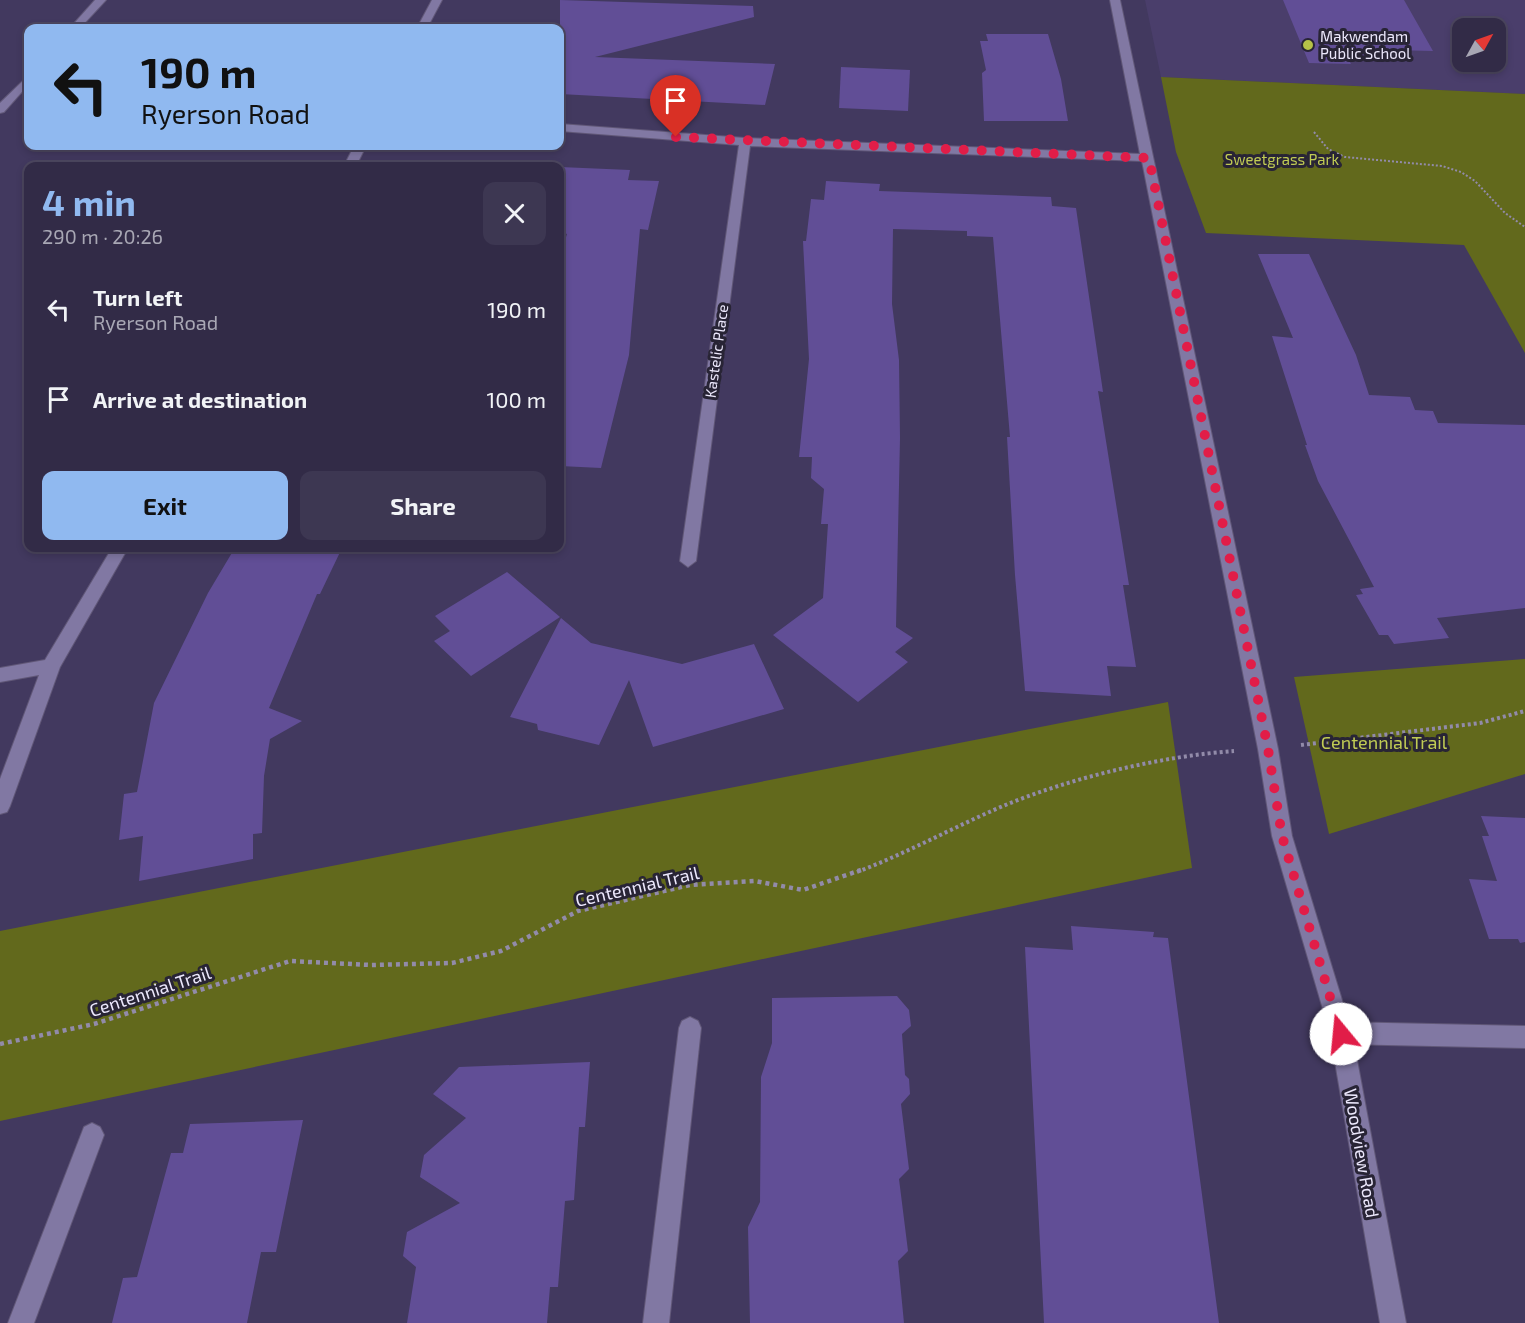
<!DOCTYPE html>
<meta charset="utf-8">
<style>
:root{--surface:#322b47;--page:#3d3752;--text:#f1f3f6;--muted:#a8a7b4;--line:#4d4760;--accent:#90b9f0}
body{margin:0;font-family:"Exo 2",sans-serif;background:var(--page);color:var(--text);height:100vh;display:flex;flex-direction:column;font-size:22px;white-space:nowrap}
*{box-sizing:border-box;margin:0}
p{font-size:20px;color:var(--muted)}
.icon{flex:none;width:33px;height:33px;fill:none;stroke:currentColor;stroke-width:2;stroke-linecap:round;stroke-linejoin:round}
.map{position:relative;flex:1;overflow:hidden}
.side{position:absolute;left:24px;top:162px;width:540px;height:390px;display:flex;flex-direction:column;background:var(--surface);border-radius:12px;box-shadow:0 3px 9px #0003,0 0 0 2px var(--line)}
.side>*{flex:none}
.top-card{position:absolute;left:24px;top:24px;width:540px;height:126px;border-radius:12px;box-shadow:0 3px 9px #0003,0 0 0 2px var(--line);background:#90b9f0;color:#111;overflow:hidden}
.needle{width:39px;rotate:50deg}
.tools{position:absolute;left:1452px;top:18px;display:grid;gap:12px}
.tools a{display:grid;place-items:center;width:54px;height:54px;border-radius:12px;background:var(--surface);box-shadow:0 3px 9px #0003,0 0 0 2px var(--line);font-size:30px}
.pin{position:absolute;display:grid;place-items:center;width:51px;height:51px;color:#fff;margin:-62px -26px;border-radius:50% 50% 50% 0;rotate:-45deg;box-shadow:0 0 6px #0007}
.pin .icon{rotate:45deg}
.me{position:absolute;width:66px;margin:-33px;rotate:343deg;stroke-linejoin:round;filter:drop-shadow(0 0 4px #0008)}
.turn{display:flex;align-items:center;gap:21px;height:126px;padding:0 18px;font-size:27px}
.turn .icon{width:78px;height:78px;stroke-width:2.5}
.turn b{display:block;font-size:42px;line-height:51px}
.round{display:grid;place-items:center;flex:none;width:63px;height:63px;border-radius:12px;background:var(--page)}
.head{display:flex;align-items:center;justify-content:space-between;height:102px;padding:0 18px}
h1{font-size:36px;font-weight:700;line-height:45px;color:var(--accent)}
.cta{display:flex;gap:12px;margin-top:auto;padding:12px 18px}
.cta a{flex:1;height:69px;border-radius:12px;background:var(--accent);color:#111;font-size:24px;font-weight:700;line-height:69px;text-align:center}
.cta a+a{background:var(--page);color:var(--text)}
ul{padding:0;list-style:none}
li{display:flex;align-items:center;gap:18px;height:90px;padding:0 18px}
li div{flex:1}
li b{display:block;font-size:22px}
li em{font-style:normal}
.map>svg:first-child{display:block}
.built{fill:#4a3e6b;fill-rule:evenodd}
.green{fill:#62691c}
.building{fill:#614e96}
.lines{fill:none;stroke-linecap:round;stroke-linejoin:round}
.lane-casing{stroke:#605777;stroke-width:2}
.street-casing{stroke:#605777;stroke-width:2}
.path-far2{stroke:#928ba9;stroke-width:2;stroke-dasharray:2 2;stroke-linecap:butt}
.path-far1{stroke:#928ba9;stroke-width:4;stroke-dasharray:3 3;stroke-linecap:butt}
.path{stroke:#928ba9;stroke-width:4.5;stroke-dasharray:4 4;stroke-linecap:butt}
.lane{fill:#8178a3;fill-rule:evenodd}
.street{fill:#8178a3;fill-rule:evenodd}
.route{stroke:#e11d48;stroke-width:10;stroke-dasharray:0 18}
.poi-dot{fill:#b6c148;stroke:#282435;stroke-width:2}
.labels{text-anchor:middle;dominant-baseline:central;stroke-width:6;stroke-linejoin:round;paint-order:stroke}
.far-poi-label{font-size:15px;fill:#ece8fc;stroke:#282435;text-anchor:start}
.far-park-label{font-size:15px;fill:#c1cc54;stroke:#282435}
.far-street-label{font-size:15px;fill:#ece8fc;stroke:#282435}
.park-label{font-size:18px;fill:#c1cc54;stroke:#282435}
.street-label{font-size:18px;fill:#ece8fc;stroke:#282435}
</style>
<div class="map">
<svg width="1525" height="1323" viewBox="0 0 1525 1323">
<rect width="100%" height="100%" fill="#42395f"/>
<path class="built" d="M1145,0h380v94l-364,-17zM1462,28h34v34h-34z"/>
<g class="green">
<path d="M1161,77l364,17v259l-61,-108 -258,-12 -30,-81z"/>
<path d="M1525,659v115l-196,60 -35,-157z"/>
<path d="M1168,702l24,166 -1192,253v-190z"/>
</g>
<g class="building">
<path d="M560,0l193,6 1,11 -159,40 180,7 -10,41 -205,-11z"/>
<path d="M1283,0h121l29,51 -43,-1 4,6 -48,-2 5,10 -42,-1z"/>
<path d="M986,34h62l13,45 7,42h-84l-2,-48 4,-3 -6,-29h8z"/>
<path d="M841,67l69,3 -2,41 -69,-3z"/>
<path d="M560,167l70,3 -2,10 31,1 -11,49 -8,-1 -11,126 -28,113 -41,-2v-210l7,-22 -7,-3z"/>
<path d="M826,181l54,3 -1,7 172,6 1,9 24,2 27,184 -5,-1 31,194h-6l13,82 -29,-1 4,30 -86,-5 -10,-116 -8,-138h3l-17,-200 -26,-1v-5l-74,-2 -1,75 7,56 1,78 -4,189 17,11 -18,14 13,10 -50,40 -85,-67 50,-37 5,-74h-7l3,-35 -13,-11 1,-21h-13l10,-98 -6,-118h3l5,-42 13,1z"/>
<path d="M1258,254h51l47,101 13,40 41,2 5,13 18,1 5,12 87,2v183l-88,10 12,20 -55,6 -6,-9h-9l-23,-40 7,-1 -3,-5 14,-2 -56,-106 -13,-36h2l-35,-109 21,2z"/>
<path d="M255,548h87l-22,46h-3l-48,114 33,13 -32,18 -6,37 -2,57 -9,1v25l-114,22 4,-45 -24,4 5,-46 13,-2 17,-89 54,-110 25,-42 18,3z"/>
<path d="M507,572l53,45 -89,59 -37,-35 16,-10 -15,-15z"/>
<path d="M561,618l30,25 91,21 72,-20 30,65 -131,38 -24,-67 -30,65 -61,-15 -1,-6 -27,-7z"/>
<path d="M1481,816l44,2v124l-5,1 -2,-4h-29l-20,-60 28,2 -15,-45h7z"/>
<path d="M1071,926l83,6 -1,5 15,1 51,385h-175l-19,-376 48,3z"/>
<path d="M897,996l12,14 2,16 -9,8 3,41 4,4 1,15 -9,10 8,65 -10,10 9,72 -10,10 6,62h-154l-2,-96 12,-25 1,-125 11,-34v-45z"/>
<path d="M590,1062l-5,65h-6l-5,73 -9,1 -7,86h-8l-3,36h-140l9,-56 -13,-11 4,-24 53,-29 -40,-26 4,-22 42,-37 -33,-24 26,-27z"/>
<path d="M303,1120l-27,132h-15l-14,71h-135l11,-45 14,-1 34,-124h12l7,-29z"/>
</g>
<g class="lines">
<defs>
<g id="lane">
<path d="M690,1017l8,4 3,7 -32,295h-26l36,-295 3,-7z"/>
<path d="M1341,1022l184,4v22l-184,-4 -8,-3 -3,-8 3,-8z"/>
<path d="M92,1123l8,4 4,8 -70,188h-26l76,-196z"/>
</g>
<g id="street">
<path d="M95,0h11l-26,28h-10z"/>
<path d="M432,0h10l-15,28h-10z"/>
<path d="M1110,0h10l158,749 14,87 60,197 54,290h-26l-50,-290 -58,-197 -14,-87 -116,-588 -392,-15 -54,415 -8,6 -8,-6 59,-416 -179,-14v-7l185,14 395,16z"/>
<path d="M28,76v9l-24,27 -4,1v-10z"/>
<path d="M354,146h12l-10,20h-12z"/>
<path d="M112,548h16l-68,119 -50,139 -3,6 -7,2v-35l39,-104 -39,7v-14l45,-8z"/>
</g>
</defs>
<use href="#lane" class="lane-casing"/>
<use href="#street" class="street-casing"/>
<path class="path-far2" d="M1314,132l14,17 17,8 97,9 19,6 14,9 30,32 20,14"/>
<g class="path-far1">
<path d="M1301,745l179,-22 45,-12"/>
<path d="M857,872c50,-19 97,-45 146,-66 67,-28 159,-50 231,-55"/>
</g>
<path class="path" d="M0,1044l94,-20 196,-63 81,4 81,-2 49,-12 77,-40 112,-26 65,-4 48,9 58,-20"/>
<use href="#lane" class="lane"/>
<use href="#street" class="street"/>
</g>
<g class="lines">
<path class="route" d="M676,137l473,21 119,591 14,87 59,198"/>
</g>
<circle class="poi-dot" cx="1308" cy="45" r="6"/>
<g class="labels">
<g class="far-poi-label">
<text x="1320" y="36">Makwendam<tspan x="1320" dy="17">Public School</tspan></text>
</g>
<g class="far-park-label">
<text x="1282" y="159">Sweetgrass Park</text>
</g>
<g class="far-street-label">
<text transform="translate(716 351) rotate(-82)">Kastelic Place</text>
</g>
<g class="park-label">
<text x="1384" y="742">Centennial Trail</text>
</g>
<g class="street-label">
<text transform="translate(637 886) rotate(-13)">Centennial Trail</text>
<text transform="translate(150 991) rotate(-18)">Centennial Trail</text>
<text transform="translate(1362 1153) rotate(80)">Woodview Road</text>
</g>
</g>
</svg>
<div class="tools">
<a><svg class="needle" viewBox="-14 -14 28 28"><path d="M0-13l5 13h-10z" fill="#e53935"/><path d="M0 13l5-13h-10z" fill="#a8a7b4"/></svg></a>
</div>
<div class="pin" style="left:676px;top:137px;background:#d93025"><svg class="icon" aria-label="arrive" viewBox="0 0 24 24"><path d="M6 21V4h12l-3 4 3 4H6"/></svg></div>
<svg class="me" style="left:1341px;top:1034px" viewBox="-20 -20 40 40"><circle r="19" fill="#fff"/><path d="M0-13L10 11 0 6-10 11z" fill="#e11d48"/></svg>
<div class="top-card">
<div class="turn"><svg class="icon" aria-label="left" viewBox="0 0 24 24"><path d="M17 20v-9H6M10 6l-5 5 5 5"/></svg><div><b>190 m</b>Ryerson Road</div></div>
</div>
<section class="side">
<div class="head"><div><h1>4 min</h1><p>290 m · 20:26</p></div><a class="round"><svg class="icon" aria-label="close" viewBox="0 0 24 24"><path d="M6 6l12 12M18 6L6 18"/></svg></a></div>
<ul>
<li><svg class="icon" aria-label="left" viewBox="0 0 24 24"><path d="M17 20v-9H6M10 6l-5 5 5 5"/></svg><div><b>Turn left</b><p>Ryerson Road</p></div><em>190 m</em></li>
<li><svg class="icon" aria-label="arrive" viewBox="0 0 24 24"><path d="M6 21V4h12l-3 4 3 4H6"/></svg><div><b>Arrive at destination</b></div><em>100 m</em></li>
</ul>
<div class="cta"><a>Exit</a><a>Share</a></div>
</section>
</div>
